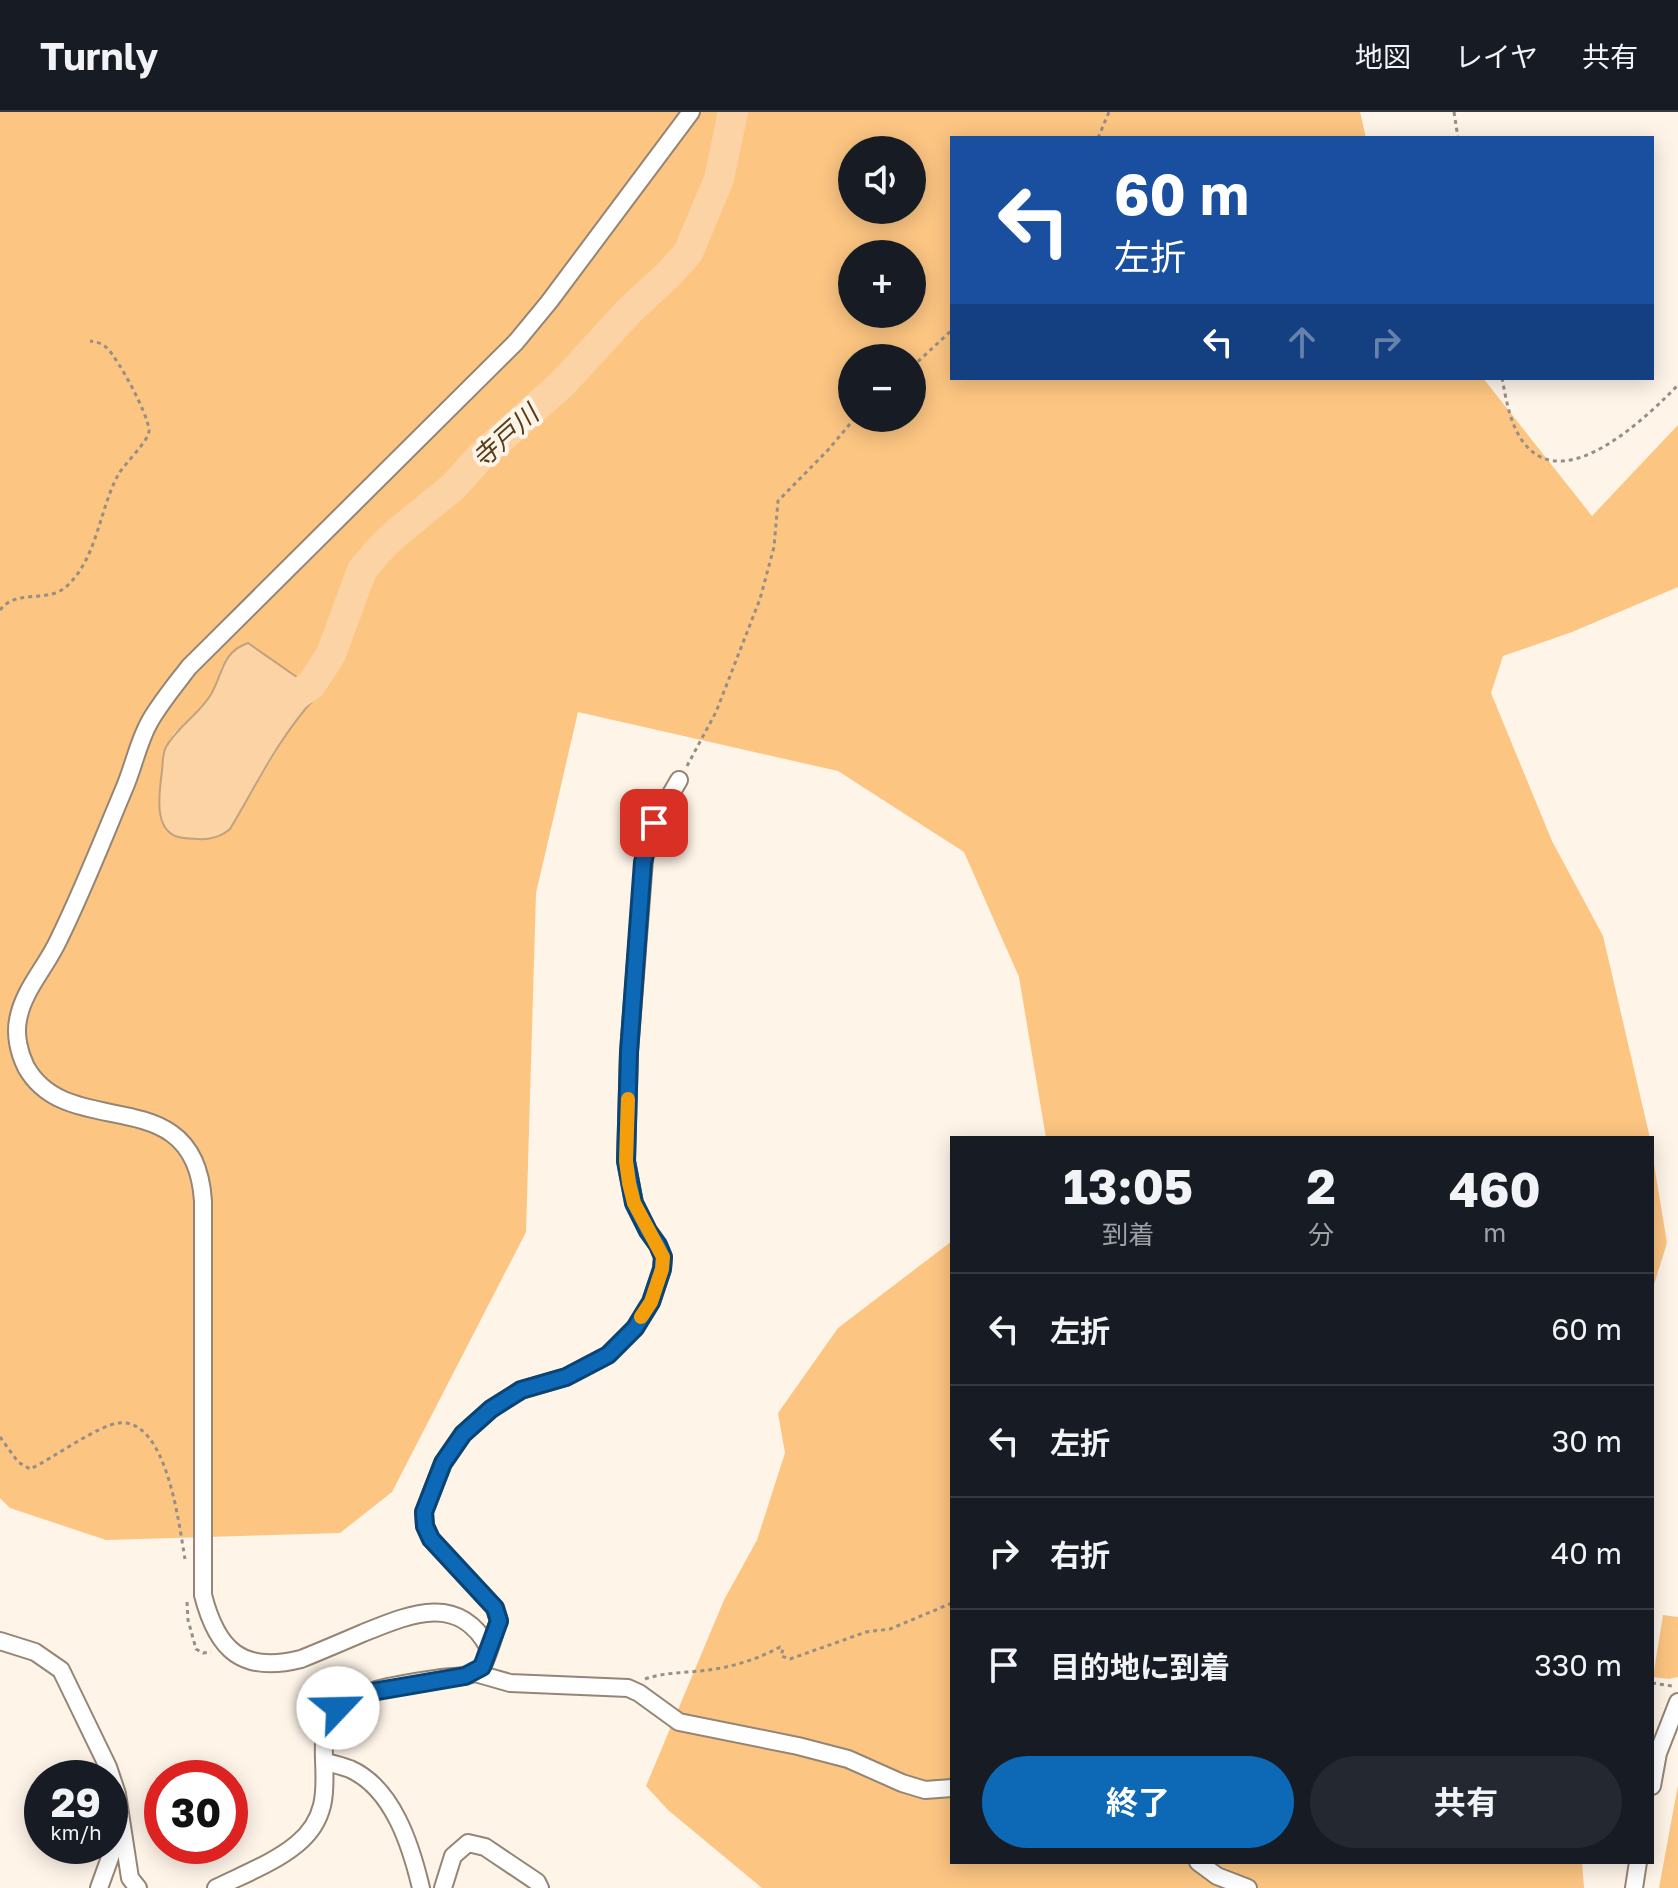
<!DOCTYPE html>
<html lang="ja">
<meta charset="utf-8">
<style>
:root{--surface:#171b24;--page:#242831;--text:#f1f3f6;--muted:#9ea1a6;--line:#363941;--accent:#0d69b6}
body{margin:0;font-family:"Golos Text","Noto Sans JP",sans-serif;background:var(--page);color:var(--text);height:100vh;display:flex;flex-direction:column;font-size:30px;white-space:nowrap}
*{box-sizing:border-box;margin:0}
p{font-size:26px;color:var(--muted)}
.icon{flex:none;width:44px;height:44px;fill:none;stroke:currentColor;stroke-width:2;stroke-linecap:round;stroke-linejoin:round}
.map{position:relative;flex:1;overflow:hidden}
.details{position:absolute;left:950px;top:1024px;width:704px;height:728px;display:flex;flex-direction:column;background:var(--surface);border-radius:0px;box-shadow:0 4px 20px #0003}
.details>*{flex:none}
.hud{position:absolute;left:950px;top:24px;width:704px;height:244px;border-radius:0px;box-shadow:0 4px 20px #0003;background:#1a4fa0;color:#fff;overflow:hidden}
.tools{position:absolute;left:838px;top:24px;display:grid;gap:16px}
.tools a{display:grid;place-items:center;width:88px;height:88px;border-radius:50%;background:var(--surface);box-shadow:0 4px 20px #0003;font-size:40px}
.speed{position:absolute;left:24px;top:1648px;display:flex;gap:16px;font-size:40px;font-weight:700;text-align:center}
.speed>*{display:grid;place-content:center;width:104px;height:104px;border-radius:50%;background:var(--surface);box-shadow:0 4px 20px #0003;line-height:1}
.speed small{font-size:20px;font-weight:400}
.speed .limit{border:12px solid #d22;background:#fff;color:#111}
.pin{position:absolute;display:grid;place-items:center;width:68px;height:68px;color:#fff;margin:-34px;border-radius:16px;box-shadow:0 4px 12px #0006}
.me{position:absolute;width:88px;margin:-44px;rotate:66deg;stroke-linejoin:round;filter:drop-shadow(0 0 6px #0008)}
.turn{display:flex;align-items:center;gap:28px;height:168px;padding:0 32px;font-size:36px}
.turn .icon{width:104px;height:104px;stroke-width:2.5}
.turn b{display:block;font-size:56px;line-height:68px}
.lanes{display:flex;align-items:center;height:76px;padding:0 32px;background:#0003;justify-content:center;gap:40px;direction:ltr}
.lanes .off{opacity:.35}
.eta{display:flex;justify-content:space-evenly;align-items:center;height:136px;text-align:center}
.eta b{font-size:48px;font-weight:700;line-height:56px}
.cta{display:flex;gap:16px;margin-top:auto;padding:16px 32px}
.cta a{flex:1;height:92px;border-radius:48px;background:var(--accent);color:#fff;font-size:32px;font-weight:700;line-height:92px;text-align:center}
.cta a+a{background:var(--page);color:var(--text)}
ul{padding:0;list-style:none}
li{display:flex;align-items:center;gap:24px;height:112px;padding:0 32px;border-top:2px solid var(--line)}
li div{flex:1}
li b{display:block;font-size:30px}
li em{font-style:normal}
header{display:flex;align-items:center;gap:48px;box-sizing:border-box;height:112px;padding:0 40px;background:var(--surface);border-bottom:2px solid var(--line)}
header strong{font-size:38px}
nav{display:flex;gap:44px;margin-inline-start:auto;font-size:28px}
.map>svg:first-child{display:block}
.green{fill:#fcc582;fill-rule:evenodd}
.water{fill:#fbd3a4;stroke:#c0a27f;stroke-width:2}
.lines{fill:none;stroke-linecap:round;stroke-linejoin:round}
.river{stroke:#fbd3a4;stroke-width:30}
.minor-casing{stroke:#948574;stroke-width:20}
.path{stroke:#978e85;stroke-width:3;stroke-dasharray:4 4;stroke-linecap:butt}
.minor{stroke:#fff;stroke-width:16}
.route-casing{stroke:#084476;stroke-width:20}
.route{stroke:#0d69b6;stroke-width:14}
.slow{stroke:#f59e0b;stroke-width:14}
.labels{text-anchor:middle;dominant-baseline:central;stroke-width:8;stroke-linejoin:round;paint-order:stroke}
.water-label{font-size:26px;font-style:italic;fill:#573c1a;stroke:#fef4e8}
</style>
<header>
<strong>Turnly</strong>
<nav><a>地図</a><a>レイヤ</a><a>共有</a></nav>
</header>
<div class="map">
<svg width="1678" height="1776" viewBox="0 0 1678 1776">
<rect width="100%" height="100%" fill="#fef4e8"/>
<g class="green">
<path d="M0,0h1360l6,26h-414v240h531l109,138 86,-91v162l-106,45 -69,24 -12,37 61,148 51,95 47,202h-604l-27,-161 -55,-125 -126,-81 -260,-59 -42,181 -10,339 -134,260 -52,41 -234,7 -96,-32 -10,-10zM852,38h60v60h-60zM852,142h60v60h-60zM852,246h60v60h-60zM248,531l65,46 2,9 -20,22 -44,74 -91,8 3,-50 11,-19 28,-25 10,-15 10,-27z"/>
<path d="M1652,1040l15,91 -15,48z"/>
<path d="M952,1129v621h630l2,26h-822l-94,-78 -22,-24 78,-186 33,-60 28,-87 -7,-40 60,-85z"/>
<path d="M1663,1503l15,2v60l-9,2 -16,-2z"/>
<path d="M1678,1673v103h-19z"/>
</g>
<path class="water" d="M248,531l66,46 1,9c-36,39 -58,86 -85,131 -14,12 -28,11 -46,9 -32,-3 -25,-44 -22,-67 1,-8 0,-17 4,-24 11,-20 32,-32 44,-51 13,-21 11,-44 38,-53z"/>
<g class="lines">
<path class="river" d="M276,597l35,-24 20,-31 31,-84 16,-19 16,-16 59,-48 27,-30 83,-74 66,-72 39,-36 20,-22 31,-74 14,-67"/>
<defs>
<g id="minor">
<path d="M0,1529l35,11 26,18 47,97 9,27 13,84 8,10"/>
<path d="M488,1535c-30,-55 -80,-32 -125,-14 -21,9 -42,18 -62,26 -59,15 -84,-9 -98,-64v-394c-8,-124 -134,-57 -177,-134 -7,-14 -11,-32 -8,-47 5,-30 29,-54 41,-81 24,-49 44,-100 65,-150 10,-23 14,-47 26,-68 11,-19 26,-37 39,-54l327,-325 33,-40 142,-190"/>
<path d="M475,1561l35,10 118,5 11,5 40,29 119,24 50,13 54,24 23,7 27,-2"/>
<path d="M326,1650c8,2 16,4 24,7 43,19 61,77 71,119"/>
<path d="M1652,1674l6,-33 20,-51"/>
<path d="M1198,1750l19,14 31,12"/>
<path d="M99,1776l13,-36 -2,-38"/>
<path d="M216,1776c26,-13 58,-25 81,-44 53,-43 7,-102 40,-135 20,-20 77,-27 105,-31 13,-2 31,0 40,-11 4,-4 13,-37 17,-46l-4,-13 -64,-69 -6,-13 -1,-14 19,-49 20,-29 28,-25 30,-19 45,-13 42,-22 27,-27 16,-26 11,-33 1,-12 -5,-12 -10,-14 -14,-28 -8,-42 3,-109 16,-205 9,-24 25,-43"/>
<path d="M443,1776l10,-32 15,-13 17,4 52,35 3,6"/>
<path d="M1634,1776l4,-26"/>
</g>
</defs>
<use href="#minor" class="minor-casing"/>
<g class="path">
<path d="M1454,0l4,26"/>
<path d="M1098,26l11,-26"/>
<path d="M912,255l40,-37"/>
<path d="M1502,266c5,26 10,61 35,77 43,27 114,-42 141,-70"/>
<path d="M0,498c17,-22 48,-6 67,-24 30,-28 32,-75 51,-111 6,-11 32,-35 31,-45 -1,-16 -30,-70 -42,-82 -5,-5 -11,-6 -17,-7"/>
<path d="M687,654l29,-54 44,-113 14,-52 4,-46 50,-51 27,-32"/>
<path d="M0,1325l18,25 12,7c22,-10 68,-44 89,-46 48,-5 60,102 66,136"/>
<path d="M187,1490l1,18 8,29 7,4 8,-1"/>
<path d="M645,1567c20,-7 42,-6 63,-9 25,-3 50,-11 72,-23l3,2 -2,7 9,3 76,-27 24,-3 62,-26"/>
<path d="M1652,1571l20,3"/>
</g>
<use href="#minor" class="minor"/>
</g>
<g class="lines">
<defs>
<path id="route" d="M338,1596l28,-15 99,-17 17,-9 17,-46 -4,-13 -64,-69 -6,-13 -1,-14 19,-49 20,-29 28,-25 30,-19 45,-13 42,-22 27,-27 16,-26 11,-33 1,-12 -5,-12 -10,-14 -14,-28 -8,-42 3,-109 14,-190 11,-39"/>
</defs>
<use href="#route" class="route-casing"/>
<use href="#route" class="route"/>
<path class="slow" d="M628,987l-2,62 3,22 5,20 29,54 -1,12 -11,33 -10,15"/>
</g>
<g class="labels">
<g class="water-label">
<text transform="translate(505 324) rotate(-42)">寺戸川</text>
</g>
</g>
</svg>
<div class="tools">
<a><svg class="icon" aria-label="sound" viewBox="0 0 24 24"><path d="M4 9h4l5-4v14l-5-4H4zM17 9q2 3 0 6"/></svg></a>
<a>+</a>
<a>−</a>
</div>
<div class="speed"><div>29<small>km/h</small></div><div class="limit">30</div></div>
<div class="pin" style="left:654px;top:711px;background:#d93025"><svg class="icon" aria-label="arrive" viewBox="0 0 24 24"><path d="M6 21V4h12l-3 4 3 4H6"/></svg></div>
<svg class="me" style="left:338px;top:1596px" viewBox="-20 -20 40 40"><circle r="19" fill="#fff"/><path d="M0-13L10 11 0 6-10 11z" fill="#0d69b6"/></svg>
<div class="hud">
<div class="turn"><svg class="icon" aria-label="left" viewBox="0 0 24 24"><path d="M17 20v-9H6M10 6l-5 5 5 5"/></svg><div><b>60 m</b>左折</div></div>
<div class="lanes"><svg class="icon" aria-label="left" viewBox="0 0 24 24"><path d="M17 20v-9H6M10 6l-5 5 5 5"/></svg><svg class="icon off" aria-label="ahead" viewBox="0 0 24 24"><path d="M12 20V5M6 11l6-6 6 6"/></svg><svg class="icon off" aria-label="right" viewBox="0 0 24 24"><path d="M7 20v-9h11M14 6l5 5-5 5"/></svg></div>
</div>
<section class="details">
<div class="eta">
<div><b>13:05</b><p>到着</p></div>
<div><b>2</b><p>分</p></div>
<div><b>460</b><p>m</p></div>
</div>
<ul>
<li><svg class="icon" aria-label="left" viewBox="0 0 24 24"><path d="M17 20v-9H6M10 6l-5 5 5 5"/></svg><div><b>左折</b></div><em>60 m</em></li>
<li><svg class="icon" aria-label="left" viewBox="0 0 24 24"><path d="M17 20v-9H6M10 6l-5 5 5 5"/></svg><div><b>左折</b></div><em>30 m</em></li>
<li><svg class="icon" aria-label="right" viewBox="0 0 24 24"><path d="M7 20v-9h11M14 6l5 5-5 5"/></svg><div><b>右折</b></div><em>40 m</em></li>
<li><svg class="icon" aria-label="arrive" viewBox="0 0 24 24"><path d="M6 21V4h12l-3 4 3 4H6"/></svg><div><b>目的地に到着</b></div><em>330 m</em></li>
</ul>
<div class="cta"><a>終了</a><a>共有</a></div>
</section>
</div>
